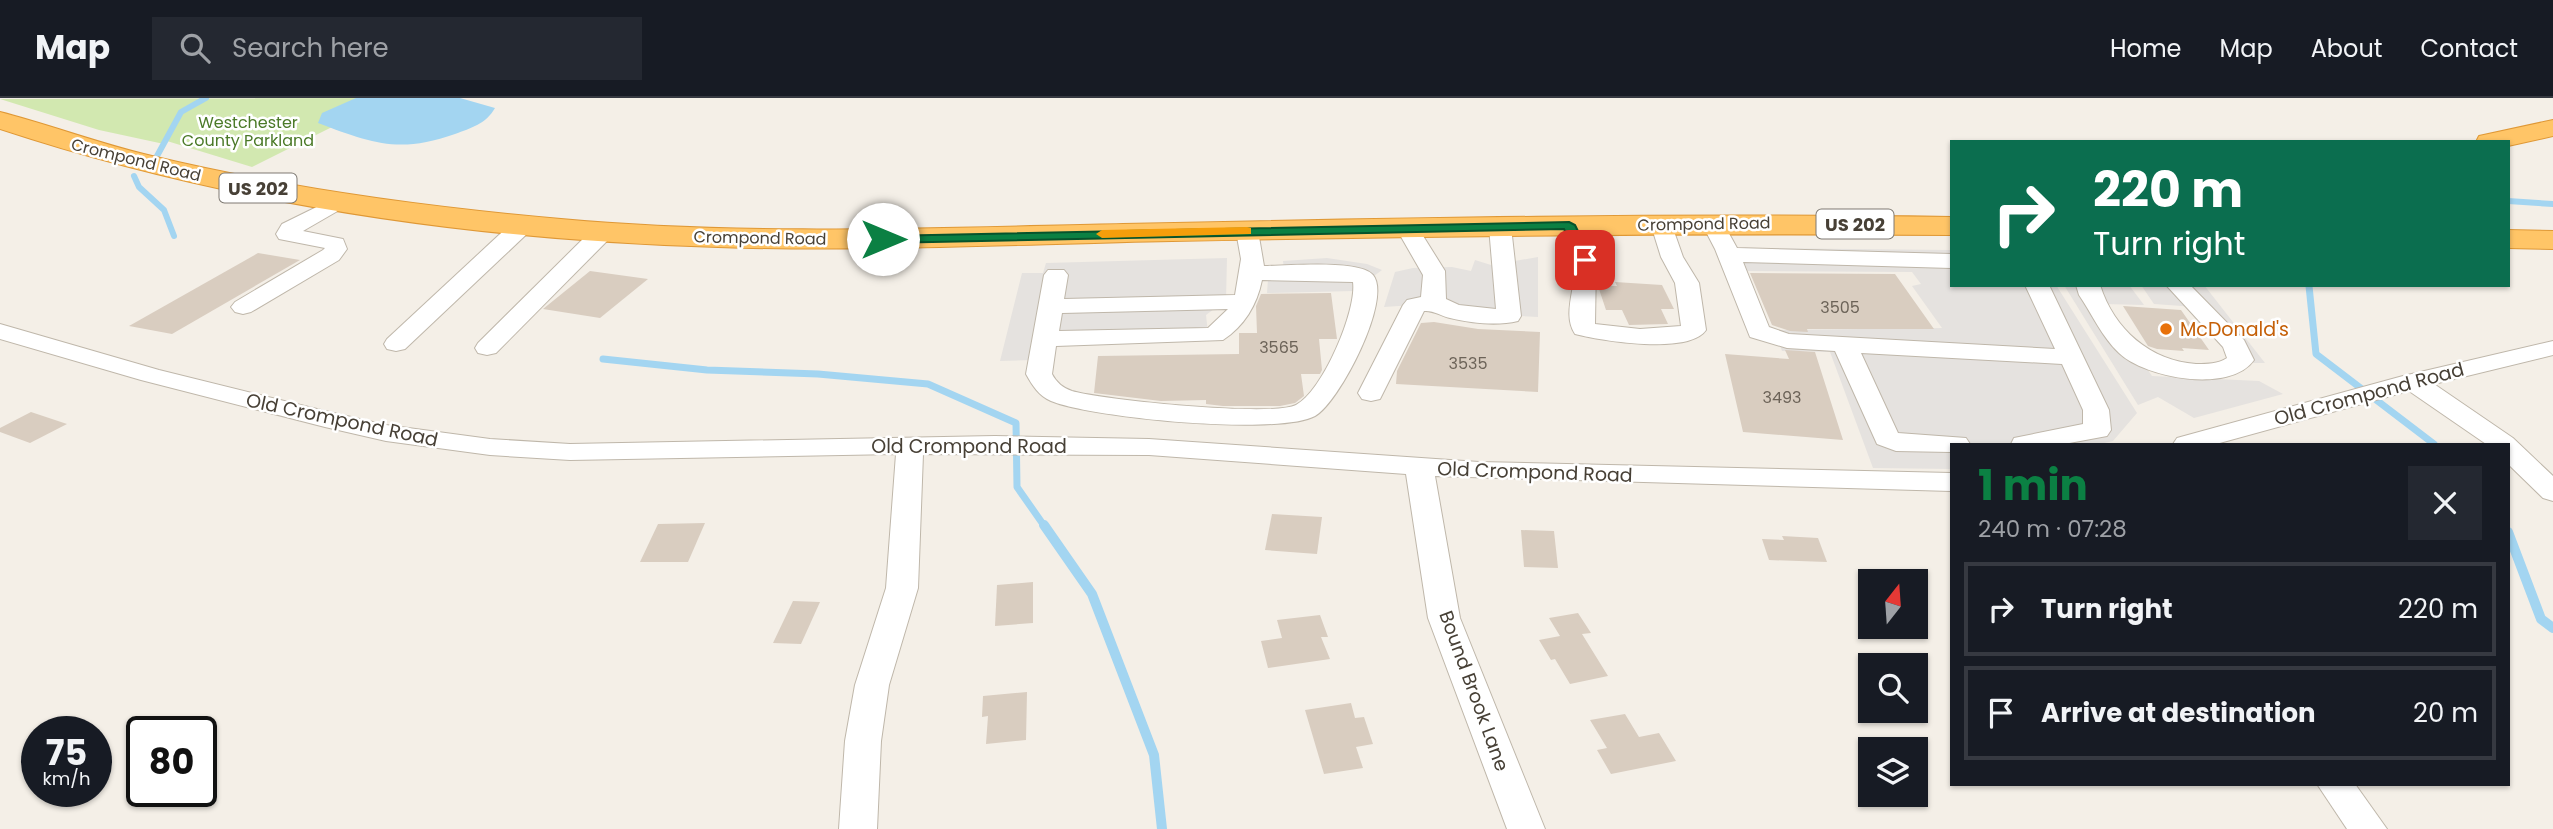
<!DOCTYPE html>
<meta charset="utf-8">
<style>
:root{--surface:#171b24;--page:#242831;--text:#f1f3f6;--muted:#9ea1a6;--line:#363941;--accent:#0b8043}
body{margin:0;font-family:Poppins,sans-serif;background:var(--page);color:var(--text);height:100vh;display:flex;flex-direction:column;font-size:26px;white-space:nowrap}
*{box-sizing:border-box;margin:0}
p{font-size:23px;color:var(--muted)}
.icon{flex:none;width:38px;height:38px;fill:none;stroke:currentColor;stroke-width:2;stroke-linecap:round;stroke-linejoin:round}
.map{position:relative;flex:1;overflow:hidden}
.side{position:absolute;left:1950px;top:345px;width:560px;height:343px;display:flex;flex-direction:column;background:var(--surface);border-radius:0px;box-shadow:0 2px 5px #0004}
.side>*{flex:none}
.guide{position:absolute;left:1950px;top:42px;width:560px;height:147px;border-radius:0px;box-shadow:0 2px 5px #0004;background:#0b6e4f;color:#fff;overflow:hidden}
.needle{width:46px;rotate:17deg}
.buttons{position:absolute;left:1858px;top:471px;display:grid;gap:14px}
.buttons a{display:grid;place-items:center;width:70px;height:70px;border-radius:0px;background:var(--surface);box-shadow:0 2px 5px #0004;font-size:35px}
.speed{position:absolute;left:21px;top:618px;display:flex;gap:14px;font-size:35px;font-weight:700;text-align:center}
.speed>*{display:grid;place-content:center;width:91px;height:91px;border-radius:50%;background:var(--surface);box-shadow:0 2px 5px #0004;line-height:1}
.speed small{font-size:18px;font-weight:400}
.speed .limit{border:4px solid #111;border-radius:10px;background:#fff;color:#111}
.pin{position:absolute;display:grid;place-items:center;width:60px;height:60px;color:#fff;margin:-30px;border-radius:14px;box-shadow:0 4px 10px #0006}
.me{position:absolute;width:77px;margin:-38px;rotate:90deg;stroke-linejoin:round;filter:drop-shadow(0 0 5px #0008)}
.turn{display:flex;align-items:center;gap:24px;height:147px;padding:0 28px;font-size:32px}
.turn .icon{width:91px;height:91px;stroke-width:2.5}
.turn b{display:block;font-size:49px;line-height:60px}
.round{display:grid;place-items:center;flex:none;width:74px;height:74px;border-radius:0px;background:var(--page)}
.summary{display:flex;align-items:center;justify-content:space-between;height:119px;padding:0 28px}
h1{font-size:42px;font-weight:700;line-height:52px;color:var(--accent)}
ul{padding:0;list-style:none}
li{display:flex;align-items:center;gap:21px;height:94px;margin:0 14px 10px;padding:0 14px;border:4px solid var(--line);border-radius:0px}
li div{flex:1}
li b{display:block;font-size:26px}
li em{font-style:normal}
header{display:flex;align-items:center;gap:42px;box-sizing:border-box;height:98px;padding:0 35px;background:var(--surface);border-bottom:2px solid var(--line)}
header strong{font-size:33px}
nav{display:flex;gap:38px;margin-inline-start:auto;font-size:24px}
.search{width:490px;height:63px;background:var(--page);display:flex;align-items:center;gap:18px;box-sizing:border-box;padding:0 24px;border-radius:0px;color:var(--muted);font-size:26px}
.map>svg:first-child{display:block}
.green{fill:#d2e8b0}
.parking{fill:#e5e2df}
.water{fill:#a3d5f1}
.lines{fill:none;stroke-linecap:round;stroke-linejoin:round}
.stream-far2{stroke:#a3d5f1;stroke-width:6}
.stream-far1{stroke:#a3d5f1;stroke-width:7}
.stream{stroke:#a3d5f1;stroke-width:10}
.building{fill:#d9cdc0}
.minor-casing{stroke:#bfb7aa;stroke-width:2}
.highway-casing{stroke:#df9836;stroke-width:2}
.minor{fill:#fff;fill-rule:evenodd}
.highway{fill:#ffc567;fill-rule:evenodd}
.route{fill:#0b8043;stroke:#07532c;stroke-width:2}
.slow{fill:#f59e0b}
.food-dot{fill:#e8710a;stroke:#fff;stroke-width:2.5}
.labels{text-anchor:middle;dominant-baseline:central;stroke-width:5;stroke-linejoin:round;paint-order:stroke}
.far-park-label{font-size:16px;fill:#4b7a28;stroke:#fff}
.far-street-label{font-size:16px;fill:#474036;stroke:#fff}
.number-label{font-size:16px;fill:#6c6358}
.shield{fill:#fff;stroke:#7e7972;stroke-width:2}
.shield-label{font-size:18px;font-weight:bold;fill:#474036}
.food-label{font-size:19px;fill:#c56008;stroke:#fff;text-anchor:start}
.street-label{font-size:19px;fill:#474036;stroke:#fff}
</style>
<header>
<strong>Map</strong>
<div class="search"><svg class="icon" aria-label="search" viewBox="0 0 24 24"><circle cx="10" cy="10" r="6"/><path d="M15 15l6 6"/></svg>Search here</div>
<nav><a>Home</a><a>Map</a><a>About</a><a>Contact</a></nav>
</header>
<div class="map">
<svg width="2553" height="731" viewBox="0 0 2553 731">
<rect width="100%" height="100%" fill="#f4efe7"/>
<path class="green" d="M390,0l-138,69 -85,-26 -3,3 -65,-14 -99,-31z"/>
<g class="parking">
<path d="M1746,150l205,2v35h105l81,128 -24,28 -13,3h-149v25l-78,-1 -43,-116 -48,-1 -7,-21 167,-2 -30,-42 9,-2 -9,-12 -168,-1 -6,-12z"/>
<path d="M1538,159v60l-49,-3 -47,-11 -58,4 11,-35 18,-4 39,-1 19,4 4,-11 16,5z"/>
<path d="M1227,160l-1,42 -20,15 2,18 -169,6 -7,21 -32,1 22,-88h21l3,-10z"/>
<path d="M1327,160l40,6 15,6 -28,21 -87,2 1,-14 17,-2 -2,-16z"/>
<path d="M2064,187h65l15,20 -41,-1 49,72 107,5 24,13 -89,24 -36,-21 -20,8z"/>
<path d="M2141,187h63l61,78h-13l-39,-51 -31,-6 -28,-2z"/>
</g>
<path class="water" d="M356,0h104l35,10c-9,16 -24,20 -40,26 -56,20 -84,9 -137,-11l4,-10z"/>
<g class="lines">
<g class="stream-far2">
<path d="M157,58l24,-44 25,-14"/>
<path d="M134,78l5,11 25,23 10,26"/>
<path d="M2508,103l45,3"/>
</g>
<g class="stream-far1">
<path d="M2309,188l7,68 118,90"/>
<path d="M603,261l104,11 111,4 110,10 88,39 1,64 28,40"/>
</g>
<g class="stream">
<path d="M1044,427l48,69 62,161 8,74"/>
<path d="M2508,434l33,87 12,9"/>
</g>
</g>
<g class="building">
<path d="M258,155l42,7 -128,74 -43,-8z"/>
<path d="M590,173l58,8 -48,39 -57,-9z"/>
<path d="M1750,175l145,1 39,55h-127l1,3 -18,-1 -18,-6z"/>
<path d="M1615,184l47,3 12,24h-13l7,15 -39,1 -7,-15h-16l-8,-24h19z"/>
<path d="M1331,195l6,46h-18l3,31 -2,4h-19l3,22 -9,7 -15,3h-57l-17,-2v-4l-45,1 -67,-8 4,-37 141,-2v-21h18l-1,-27 5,-12z"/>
<path d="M2123,208l58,4 28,40 -27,-2 2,3 -27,-2 -9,-3z"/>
<path d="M1434,224l44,7 62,3 -2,60 -142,-8 1,-13 24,-48z"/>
<path d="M1785,252l30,2 28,88 -100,-8 -18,-78 64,5z"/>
<path d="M31,314l36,12 -37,19 -30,-11v-4z"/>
<path d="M1272,416l50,3 -5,37 -52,-4z"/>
<path d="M705,425l-17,39h-48l18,-38z"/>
<path d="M1521,432l33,1 4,37 -34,-1z"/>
<path d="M1782,438l36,2 9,24 -58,-2 -7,-21 22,1z"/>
<path d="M1033,484v41l-38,3 2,-41z"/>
<path d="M793,503l27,1 -19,42 -28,-1z"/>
<path d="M1578,515l13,20 -9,1 26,42 -38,8 -15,-25 -4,1 -12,-20 21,-4 -11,-18z"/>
<path d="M1320,517l8,22h-7l9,22 -62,9 -7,-27 21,-3 -5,-18z"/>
<path d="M1027,594l-1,48 -40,4 2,-28 -6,1 1,-21z"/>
<path d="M1351,605l4,15 9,-1 9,27 -17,3 7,21 -39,6 -19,-64z"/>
<path d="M1625,616l14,23 20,-4 17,28 -65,13 -14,-24 10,-2 -17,-28z"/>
</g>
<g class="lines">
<defs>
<g id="minor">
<path d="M341,97l7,2 4,4 -4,4 -45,26 40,8 4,10 -8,11 -88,52 -8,2 -8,-2 -4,-5 4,-5 88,-52 2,-2 -46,-9 -3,-5 6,-10z"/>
<path d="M1713,119l8,2 16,29 214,6v14l-208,-6 26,65 20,7 266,15 -30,-64h24l60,125 2,20 -4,6 -43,8h-53l3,-6 69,-14v-14l-21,-46 -201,-11 37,80 68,5 4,6h-19v8l-55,-1 -19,-7 -42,-93 -48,-3 -37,-11 -35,-88 -13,-25 3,-5z"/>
<path d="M1568,120l8,2 3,5 17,36 -1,63 45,5 41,-3 -6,-43 -14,-26 -10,-32 3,-5h16l13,37 16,26 7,47c-17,25 -104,11 -131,4 -14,-21 3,-49 -1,-73 -3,-13 -11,-24 -17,-36l3,-5z"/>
<path d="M522,121l8,2 3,5 -3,5 -125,118 -9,2 -9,-2 -3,-5 3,-5 127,-118z"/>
<path d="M1500,122l8,2 3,5 10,89 -3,5c-21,5 -47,2 -68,-3 -9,-2 -17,-8 -26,-7l-44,88 -9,2 -9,-2 -4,-6 45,-88 4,-5 14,-3 2,-22 -27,-47 3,-5h16l30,48 1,28 13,6 37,4 -7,-82 3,-5z"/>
<path d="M1247,126l8,2 3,5 6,35c21,0 96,-7 109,9 20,24 -34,128 -58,141 -37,20 -223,2 -264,-15 -12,-5 -19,-16 -25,-27l18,-99 4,-5h16l4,5 -4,24 171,-4 6,-36 -5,-28 3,-5zM1262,182l91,2c4,28 -30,109 -57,123 -24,12 -193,-5 -224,-14 -9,-3 -16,-9 -20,-17l4,-28 167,-6c21,-14 34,-35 39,-60zM1228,211l-20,19 -149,3 3,-18z"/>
<path d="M603,127l8,2 3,5 -3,5 -115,116 -9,2 -9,-2 -3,-5 3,-5 117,-116z"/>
<path d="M2076,187h24c14,44 50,76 96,79 11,0 22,0 31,-6l-4,-11 -57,-62h24l54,55 10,20c-24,34 -109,18 -135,-7 -17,-16 -27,-39 -40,-58z"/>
<path d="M0,226l159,46 166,41 61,14 104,14 80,5 425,-8 154,3 330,23 472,11v18l-516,-15 25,142 85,211h-38l-79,-211 -22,-144 -257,-19 -226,-1 -5,134 -29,97 -8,56 -4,88h-38l6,-88 10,-56 31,-97 10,-134 -326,6 -80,-5 -104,-14 -61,-14 -184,-47 -141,-41z"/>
<path d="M2553,243v14l-119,29 79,54 40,38v25l-10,-3 -35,-34v-20h-22l-77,-53 -193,53h-43l4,-6 226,-62z"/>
<path d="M2317,686h38l32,45h-40z"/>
</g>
<g id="highway">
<path d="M0,14c51,13 100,32 152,44 134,32 271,51 409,63 187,17 374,9 562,5 276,-6 552,-11 828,-7v18c-260,-2 -519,1 -779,6 -151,3 -303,11 -454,6 -241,-7 -488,-42 -718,-118z"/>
<path d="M2553,22v16l-45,10v-4h-32l3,-6z"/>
<path d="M2508,132l45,1v18l-45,-1z"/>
</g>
</defs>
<use href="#minor" class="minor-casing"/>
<use href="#highway" class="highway-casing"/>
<use href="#minor" class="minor"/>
<use href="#highway" class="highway"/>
</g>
<path class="route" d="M1569,124l6,3 17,35 -2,3h-9l-17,-34 -681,14 -7,-4 7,-3z"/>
<path class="slow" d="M1247,129l4,1v6l-149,4 -6,-4 6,-4z"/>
<circle class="food-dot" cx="2166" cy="231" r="7"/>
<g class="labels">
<g class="far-park-label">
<text x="248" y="24">Westchester<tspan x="248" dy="18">County Parkland</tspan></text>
</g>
<g class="far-street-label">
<text transform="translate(136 62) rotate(14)">Crompond Road</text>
<text transform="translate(1704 126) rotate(-1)">Crompond Road</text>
<text transform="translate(760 140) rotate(1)">Crompond Road</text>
</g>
<g class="number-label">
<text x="1840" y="209">3505</text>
<text x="1279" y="249">3565</text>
<text x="1468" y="265">3535</text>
<text x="1782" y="299">3493</text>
</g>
<g class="shield">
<rect x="219.5" y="75.5" width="77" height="29" rx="5"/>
<rect x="1816.5" y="111.5" width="77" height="29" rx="5"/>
</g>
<g class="shield-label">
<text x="258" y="90">US 202</text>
<text x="1855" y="126">US 202</text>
</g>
<g class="food-label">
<text x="2180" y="231">McDonald's</text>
</g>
<g class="street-label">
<text transform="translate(2369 296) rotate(-15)">Old Crompond Road</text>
<text transform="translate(342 322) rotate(12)">Old Crompond Road</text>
<text x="969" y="348">Old Crompond Road</text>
<text transform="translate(1535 374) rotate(2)">Old Crompond Road</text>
<text transform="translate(1474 593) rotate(70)">Bound Brook Lane</text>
</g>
</g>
</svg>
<div class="buttons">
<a><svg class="needle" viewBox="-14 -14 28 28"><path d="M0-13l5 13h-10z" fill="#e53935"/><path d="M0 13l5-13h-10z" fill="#9ea1a6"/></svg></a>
<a><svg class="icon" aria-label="search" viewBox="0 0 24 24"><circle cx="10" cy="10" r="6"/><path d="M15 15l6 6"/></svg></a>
<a><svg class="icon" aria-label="layers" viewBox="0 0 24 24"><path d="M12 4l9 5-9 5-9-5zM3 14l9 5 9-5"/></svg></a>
</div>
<div class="speed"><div>75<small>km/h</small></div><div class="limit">80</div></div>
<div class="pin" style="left:1585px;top:162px;background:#d93025"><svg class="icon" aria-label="arrive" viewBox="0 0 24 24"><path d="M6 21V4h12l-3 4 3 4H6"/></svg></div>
<svg class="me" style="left:883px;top:141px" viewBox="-20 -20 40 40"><circle r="19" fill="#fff"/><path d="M0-13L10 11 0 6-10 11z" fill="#0b8043"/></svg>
<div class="guide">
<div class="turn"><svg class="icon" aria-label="right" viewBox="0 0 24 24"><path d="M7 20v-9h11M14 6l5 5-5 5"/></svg><div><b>220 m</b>Turn right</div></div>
</div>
<section class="side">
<div class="summary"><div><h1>1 min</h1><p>240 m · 07:28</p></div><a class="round"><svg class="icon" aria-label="close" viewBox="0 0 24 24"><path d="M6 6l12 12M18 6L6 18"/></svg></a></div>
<ul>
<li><svg class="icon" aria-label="right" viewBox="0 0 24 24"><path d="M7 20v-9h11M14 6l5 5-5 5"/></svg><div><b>Turn right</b></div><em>220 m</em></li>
<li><svg class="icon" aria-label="arrive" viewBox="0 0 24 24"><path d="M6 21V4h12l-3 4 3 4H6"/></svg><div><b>Arrive at destination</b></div><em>20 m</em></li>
</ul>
</section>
</div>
